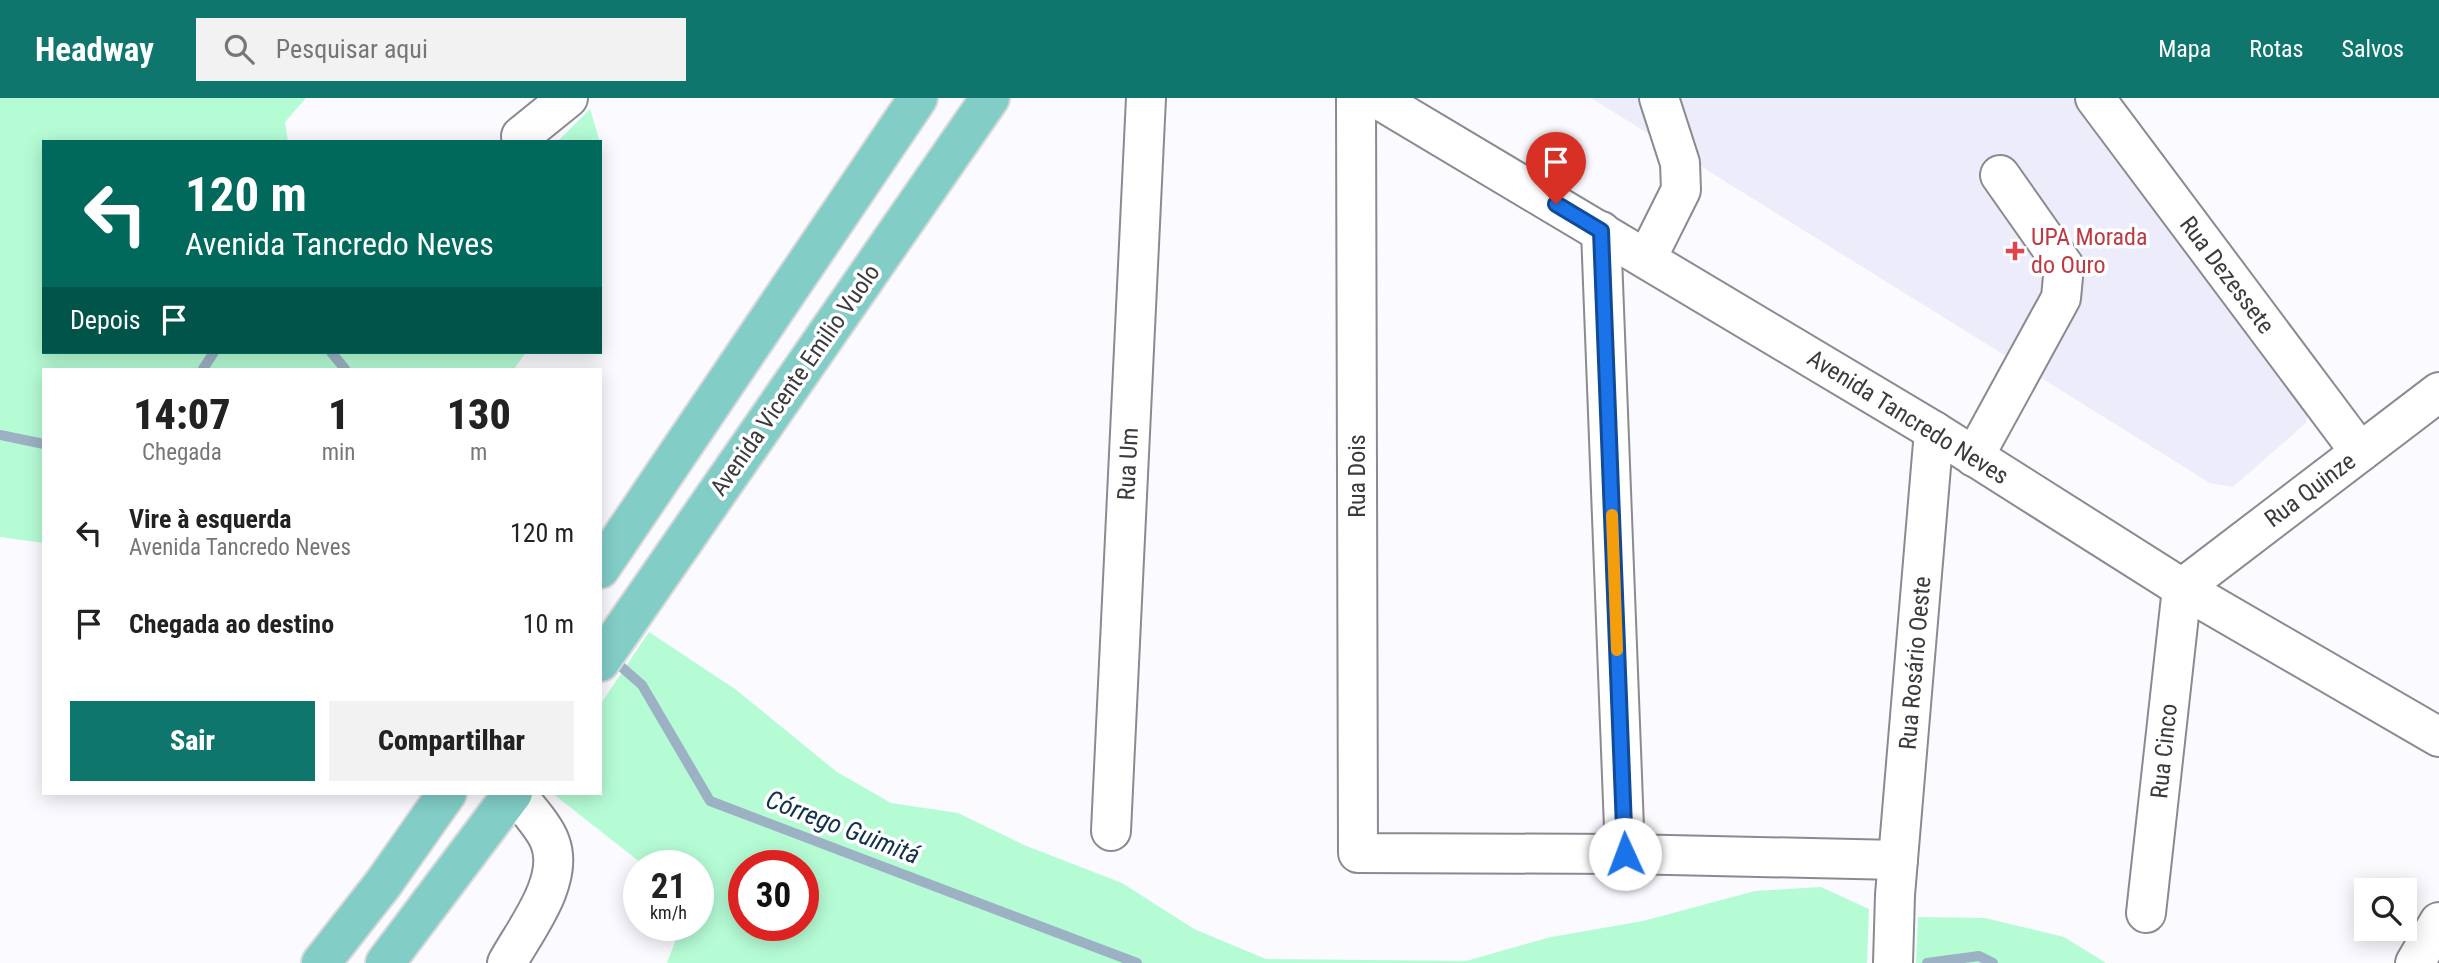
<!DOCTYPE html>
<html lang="pt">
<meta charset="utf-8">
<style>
:root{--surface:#fff;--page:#f2f2f2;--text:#222;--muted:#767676;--accent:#0f766e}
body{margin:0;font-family:"Roboto Condensed",sans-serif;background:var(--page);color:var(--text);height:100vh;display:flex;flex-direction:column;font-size:26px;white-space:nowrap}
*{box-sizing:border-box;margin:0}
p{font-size:23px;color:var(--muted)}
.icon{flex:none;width:38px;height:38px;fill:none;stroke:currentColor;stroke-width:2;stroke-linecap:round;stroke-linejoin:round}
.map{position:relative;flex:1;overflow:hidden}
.details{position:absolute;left:42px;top:270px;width:560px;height:427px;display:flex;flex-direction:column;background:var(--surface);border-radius:0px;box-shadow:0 4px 18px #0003}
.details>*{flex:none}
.banner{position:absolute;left:42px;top:42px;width:560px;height:214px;border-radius:0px;box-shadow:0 4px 18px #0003;background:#00695c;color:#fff;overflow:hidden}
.buttons{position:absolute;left:2354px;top:780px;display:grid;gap:14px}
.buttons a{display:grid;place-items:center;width:63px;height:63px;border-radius:0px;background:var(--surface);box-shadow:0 4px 18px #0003;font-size:35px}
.speed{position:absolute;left:623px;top:752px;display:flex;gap:14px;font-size:35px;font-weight:700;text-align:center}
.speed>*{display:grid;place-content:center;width:91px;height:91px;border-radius:50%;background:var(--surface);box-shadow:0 4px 18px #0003;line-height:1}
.speed small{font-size:18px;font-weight:400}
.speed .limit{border:10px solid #d22;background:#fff;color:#111}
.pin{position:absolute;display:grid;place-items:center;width:60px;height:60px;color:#fff;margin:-72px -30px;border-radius:50% 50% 50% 0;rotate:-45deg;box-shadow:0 0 7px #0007}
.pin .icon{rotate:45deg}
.me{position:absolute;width:77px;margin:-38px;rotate:358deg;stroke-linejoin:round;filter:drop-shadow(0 0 5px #0008)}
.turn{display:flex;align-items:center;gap:24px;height:147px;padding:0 28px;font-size:32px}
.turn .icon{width:91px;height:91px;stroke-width:2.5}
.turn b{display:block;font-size:49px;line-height:60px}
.then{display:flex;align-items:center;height:66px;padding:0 28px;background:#0003;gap:14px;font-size:26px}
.eta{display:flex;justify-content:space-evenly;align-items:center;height:119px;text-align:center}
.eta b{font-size:42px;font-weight:800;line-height:49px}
.action{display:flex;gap:14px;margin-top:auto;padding:14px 28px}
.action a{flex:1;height:80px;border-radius:0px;background:var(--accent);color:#fff;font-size:28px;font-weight:800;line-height:80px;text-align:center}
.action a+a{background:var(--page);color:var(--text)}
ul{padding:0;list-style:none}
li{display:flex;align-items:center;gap:21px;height:91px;padding:0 28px}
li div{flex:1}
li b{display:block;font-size:26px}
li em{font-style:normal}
header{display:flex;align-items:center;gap:42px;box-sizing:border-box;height:98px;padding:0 35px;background:var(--accent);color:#fff}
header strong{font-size:33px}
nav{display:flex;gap:38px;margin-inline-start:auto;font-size:24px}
.search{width:490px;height:63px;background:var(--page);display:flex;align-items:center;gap:18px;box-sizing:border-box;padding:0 24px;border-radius:0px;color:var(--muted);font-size:26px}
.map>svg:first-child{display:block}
.built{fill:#edecfb}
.green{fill:#b5fcd5;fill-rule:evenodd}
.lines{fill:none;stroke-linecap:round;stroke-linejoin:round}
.stream{stroke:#9cb1c4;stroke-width:10}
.minor-casing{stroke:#8a8a91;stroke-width:42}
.major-casing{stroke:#d8d8d8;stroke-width:42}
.minor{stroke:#fff;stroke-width:38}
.major{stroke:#82cec7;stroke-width:38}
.route-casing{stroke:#114b97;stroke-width:18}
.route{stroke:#1a73e8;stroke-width:12}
.slow{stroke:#f59e0b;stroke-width:12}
.health-dot{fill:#e0444e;stroke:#fff;stroke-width:2.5}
.labels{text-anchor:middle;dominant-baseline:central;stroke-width:7;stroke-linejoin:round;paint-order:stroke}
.health-label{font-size:24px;fill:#be3a42;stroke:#fff;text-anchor:start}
.street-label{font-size:24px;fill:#3b3b3e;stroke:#fff}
.water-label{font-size:26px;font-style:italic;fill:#11314c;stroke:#fff}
</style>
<header>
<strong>Headway</strong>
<div class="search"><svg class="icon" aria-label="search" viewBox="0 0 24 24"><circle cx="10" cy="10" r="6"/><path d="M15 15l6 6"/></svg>Pesquisar aqui</div>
<nav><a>Mapa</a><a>Rotas</a><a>Salvos</a></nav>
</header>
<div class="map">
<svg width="2439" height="865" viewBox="0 0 2439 865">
<rect width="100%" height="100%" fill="#fafaff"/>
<path class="built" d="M1591,0h487l231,306 -3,19 -73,64 -23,-4z"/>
<g class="green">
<path d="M0,0h306l-21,24 3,20h-244v210h482l-12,17h-470v174l-44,-6z"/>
<path d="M590,11l10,33h-43z"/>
<path d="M649,534l86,57 102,83 54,31 67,10 66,32 98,38 72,46 72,30 200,2 85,-24 92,-16 112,-30 66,-4 48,22 -2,54h-1200l14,-37h17v-60h-53l-93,-73h48v-88zM803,768v60h-59v-60z"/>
<path d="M1918,819l67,1 79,19 42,26h-190z"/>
</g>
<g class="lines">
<g class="stream">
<path d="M331,254l14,17"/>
<path d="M203,271l11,-17"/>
<path d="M0,337l44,9"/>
<path d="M610,559l32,28 68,116 427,162"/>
<path d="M1927,865l52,-7 14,7"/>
</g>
<defs>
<g id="minor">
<path d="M1356,0l2,755 267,1 273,6"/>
<path d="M1376,0l558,333 248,157 257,149"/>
<path d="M2095,0l265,354"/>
<path d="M521,38l47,-38"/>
<path d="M1601,133l24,623"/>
<path d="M1647,160l34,-68 -1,-27 -21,-65"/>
<path d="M1974,359l87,-159 3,-32 -64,-91"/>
<path d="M1111,733l35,-733"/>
<path d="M2146,815l36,-325 257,-196"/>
<path d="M507,865c18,-33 58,-82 43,-121 -5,-15 -25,-36 -35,-49"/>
<path d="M1893,865l2,-68 39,-464"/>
<path d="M2415,865l24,-41"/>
</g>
<g id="major">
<path d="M600,471l318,-471"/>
<path d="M600,564l390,-564"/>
<path d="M321,865l62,-79 64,-91"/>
<path d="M385,865l128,-170"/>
</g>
</defs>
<use href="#minor" class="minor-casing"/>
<use href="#major" class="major-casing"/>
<use href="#minor" class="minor"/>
<use href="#major" class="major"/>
</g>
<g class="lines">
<defs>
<path id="route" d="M1556,106l45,27 24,623"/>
</defs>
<use href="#route" class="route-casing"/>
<use href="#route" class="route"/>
<path class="slow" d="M1612,417l5,135"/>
</g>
<path class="health-dot" d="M2011.5 142.5h7v7h7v7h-7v7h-7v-7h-7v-7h7z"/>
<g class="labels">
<g class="health-label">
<text x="2031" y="139">UPA Morada<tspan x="2031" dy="28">do Ouro</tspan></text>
</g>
<g class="street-label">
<text transform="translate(2227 177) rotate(53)">Rua Dezessete</text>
<text transform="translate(795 282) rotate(-55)">Avenida Vicente Emilio Vuolo</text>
<text transform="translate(1908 319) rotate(32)">Avenida Tancredo Neves</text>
<text transform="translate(1128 366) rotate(-87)">Rua Um</text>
<text transform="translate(1357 378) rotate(-90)">Rua Dois</text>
<text transform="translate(2310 392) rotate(-37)">Rua Quinze</text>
<text transform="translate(1915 565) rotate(-85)">Rua Rosário Oeste</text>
<text transform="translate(2164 653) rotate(-84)">Rua Cinco</text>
</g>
<g class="water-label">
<text transform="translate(843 729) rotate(21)">Córrego Guimitá</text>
</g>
</g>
</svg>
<div class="buttons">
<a><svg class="icon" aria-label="search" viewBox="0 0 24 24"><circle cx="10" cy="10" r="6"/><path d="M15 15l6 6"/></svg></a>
</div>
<div class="speed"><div>21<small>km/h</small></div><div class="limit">30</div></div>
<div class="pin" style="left:1556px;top:106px;background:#d93025"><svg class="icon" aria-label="arrive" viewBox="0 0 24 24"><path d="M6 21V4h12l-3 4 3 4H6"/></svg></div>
<svg class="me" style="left:1625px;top:756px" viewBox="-20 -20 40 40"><circle r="19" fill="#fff"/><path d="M0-13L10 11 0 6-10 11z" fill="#1a73e8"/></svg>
<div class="banner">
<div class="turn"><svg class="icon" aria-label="left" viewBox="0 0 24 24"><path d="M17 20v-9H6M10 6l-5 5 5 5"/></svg><div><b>120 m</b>Avenida Tancredo Neves</div></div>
<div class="then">Depois<svg class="icon" aria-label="arrive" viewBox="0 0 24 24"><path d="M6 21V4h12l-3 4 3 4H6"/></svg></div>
</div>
<section class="details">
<div class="eta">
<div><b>14:07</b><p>Chegada</p></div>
<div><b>1</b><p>min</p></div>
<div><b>130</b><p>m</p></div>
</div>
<ul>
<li><svg class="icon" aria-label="left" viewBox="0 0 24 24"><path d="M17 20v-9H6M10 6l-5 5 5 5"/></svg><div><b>Vire à esquerda</b><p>Avenida Tancredo Neves</p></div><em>120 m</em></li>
<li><svg class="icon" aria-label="arrive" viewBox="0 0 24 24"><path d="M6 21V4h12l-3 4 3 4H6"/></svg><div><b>Chegada ao destino</b></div><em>10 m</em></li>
</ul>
<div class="action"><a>Sair</a><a>Compartilhar</a></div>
</section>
</div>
